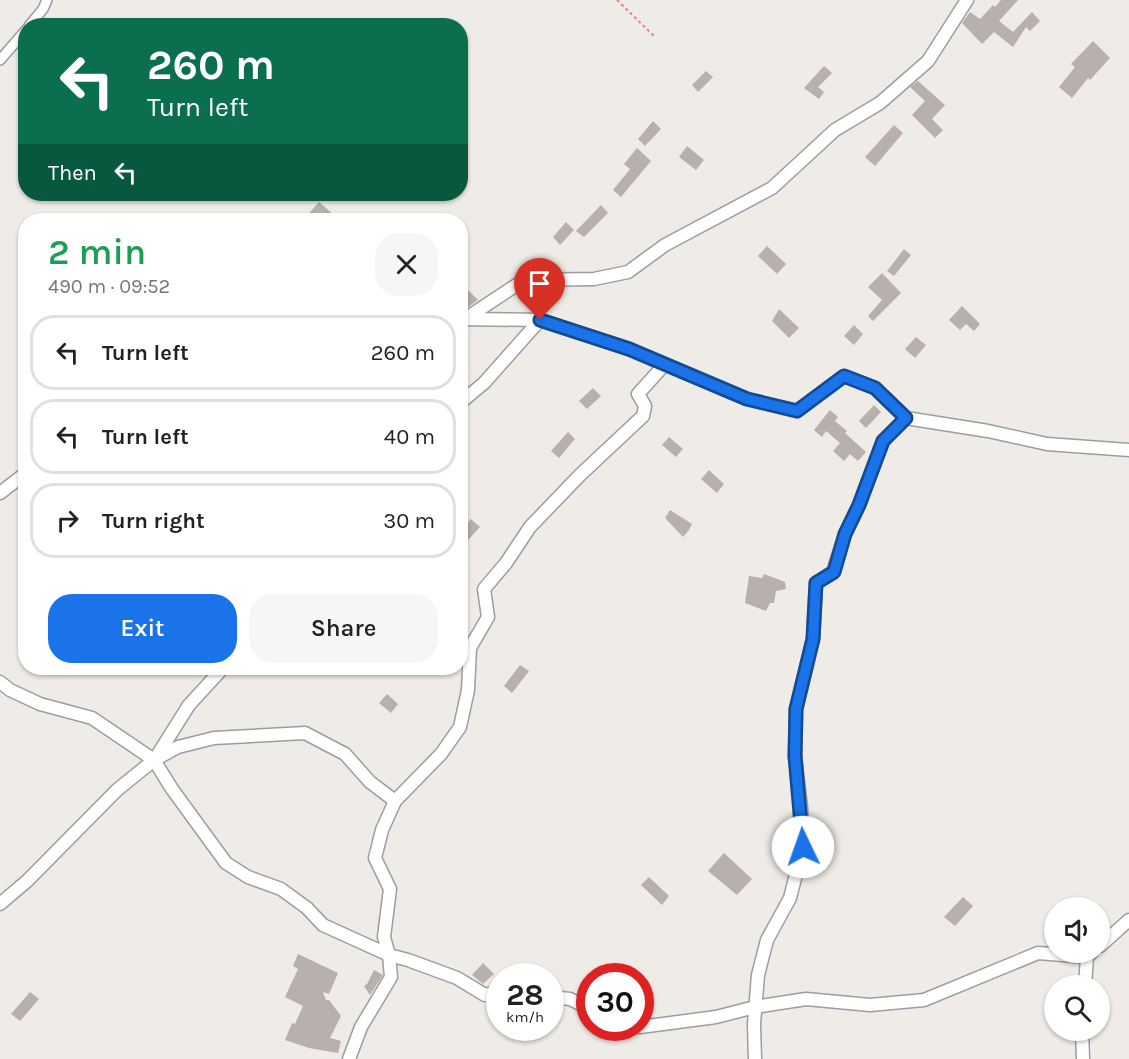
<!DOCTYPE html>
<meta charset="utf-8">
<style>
:root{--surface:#fff;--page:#f6f6f6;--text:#222;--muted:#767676;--line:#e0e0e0;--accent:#1a73e8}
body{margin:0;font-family:Karla,sans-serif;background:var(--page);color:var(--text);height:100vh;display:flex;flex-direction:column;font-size:22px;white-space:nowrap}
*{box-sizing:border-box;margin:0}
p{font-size:20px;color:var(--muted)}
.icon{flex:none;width:33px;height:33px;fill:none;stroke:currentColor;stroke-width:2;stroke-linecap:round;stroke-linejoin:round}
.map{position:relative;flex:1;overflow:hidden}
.sheet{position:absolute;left:18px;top:213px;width:450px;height:462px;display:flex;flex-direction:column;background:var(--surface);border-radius:24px;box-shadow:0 2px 4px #0004}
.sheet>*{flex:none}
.banner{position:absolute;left:18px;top:18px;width:450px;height:183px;border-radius:24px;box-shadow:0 2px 4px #0004;background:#0b6e4f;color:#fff;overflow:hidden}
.controls{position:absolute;left:1044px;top:897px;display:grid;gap:12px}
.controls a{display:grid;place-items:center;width:66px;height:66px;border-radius:50%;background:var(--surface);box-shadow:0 2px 4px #0004;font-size:30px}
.speed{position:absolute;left:486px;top:963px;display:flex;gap:12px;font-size:30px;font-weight:700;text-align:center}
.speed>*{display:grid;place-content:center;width:78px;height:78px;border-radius:50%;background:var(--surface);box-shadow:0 2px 4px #0004;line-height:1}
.speed small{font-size:15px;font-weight:400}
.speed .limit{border:9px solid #d22;background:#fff;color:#111}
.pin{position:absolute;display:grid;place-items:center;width:51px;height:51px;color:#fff;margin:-62px -26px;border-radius:50% 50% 50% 0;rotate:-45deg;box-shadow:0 0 6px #0007}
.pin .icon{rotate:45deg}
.me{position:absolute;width:66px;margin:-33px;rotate:357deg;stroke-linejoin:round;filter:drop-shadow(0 0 4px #0008)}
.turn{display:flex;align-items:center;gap:21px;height:126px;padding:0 30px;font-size:27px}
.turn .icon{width:78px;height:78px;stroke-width:2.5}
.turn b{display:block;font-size:42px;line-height:51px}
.then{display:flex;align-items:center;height:57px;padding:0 30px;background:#0003;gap:12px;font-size:22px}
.round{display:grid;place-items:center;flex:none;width:63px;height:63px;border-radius:24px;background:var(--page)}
.headline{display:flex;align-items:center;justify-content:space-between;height:102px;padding:0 30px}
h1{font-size:36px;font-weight:600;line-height:45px;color:#1e9e55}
.button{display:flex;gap:12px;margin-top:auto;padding:12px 30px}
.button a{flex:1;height:69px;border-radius:24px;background:var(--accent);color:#fff;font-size:24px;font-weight:600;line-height:69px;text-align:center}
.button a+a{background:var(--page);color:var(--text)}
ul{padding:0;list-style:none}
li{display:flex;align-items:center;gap:18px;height:75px;margin:0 12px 9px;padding:0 18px;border:3px solid var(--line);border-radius:24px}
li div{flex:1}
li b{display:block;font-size:22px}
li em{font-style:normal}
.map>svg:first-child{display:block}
.building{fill:#b8b0ad}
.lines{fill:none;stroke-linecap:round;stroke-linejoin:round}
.pedestrian-casing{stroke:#9d9d9d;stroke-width:12}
.minor-casing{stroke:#9d9d9d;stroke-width:15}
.path{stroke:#e97e86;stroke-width:2;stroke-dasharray:3 3;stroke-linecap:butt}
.pedestrian{stroke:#fff;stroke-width:9}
.minor{stroke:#fff;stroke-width:12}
.route-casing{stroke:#114b97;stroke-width:15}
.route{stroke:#1a73e8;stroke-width:10}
</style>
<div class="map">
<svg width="1129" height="1059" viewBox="0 0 1129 1059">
<rect width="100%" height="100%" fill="#efebe7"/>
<g class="building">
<path d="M1001,0h17l-19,21 14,11 19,-20 8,9 -10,10 -4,-4 -13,20 -19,-15 -12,12 -20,-21 8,-11 10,7 13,-14 2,2z"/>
<path d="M1093,41l17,17 -20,22 -2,-2 -16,20 -13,-11 16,-20 -4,-3z"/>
<path d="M824,66l8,7 -14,14 6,5 -5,7 -15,-11z"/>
<path d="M706,71l7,6 -15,15 -6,-7z"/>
<path d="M918,81l27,24 -13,14 11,11 -8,8 -23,-23 13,-14 -15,-14z"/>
<path d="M653,121l8,8 -16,17 -7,-7z"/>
<path d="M894,125l9,8 -28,33 -10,-9z"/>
<path d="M687,146l17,14 -8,10 -17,-13z"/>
<path d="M637,148l14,13 -30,36 -8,-7 17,-21 -6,-5z"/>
<path d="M319,202l21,18h-9l-6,-2 -3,2h-19z"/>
<path d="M601,205l7,8 -24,24 -8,-6z"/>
<path d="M566,222l8,8 -14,15 -7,-8z"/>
<path d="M767,246l19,18 -9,10 -19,-18z"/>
<path d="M904,249l7,6 -17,21 -7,-5z"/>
<path d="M882,273l19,20 -28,28 -5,-5 14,-16 -14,-13z"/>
<path d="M460,282l18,18 -10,7 -8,-7z"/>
<path d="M962,306l18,18 -6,7 -8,-7 -6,6 -11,-10z"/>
<path d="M779,309l20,19 -10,10 -17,-17z"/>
<path d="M854,325l9,9 -9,11 -10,-9z"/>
<path d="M916,337l10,8 -11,13 -10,-9z"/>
<path d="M593,388l8,8 -14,13 -8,-8z"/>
<path d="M874,405l7,7 -15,16 -7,-7z"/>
<path d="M830,410l8,7 -3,4 12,10 -2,2 21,19 -8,9 -8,-7 -6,7 -11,-10 7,-8 -14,-12 -4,6 -8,-7z"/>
<path d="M568,432l7,7 -16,19 -8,-7z"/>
<path d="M669,437l14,12 -7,8 -14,-12z"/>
<path d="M709,470l15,14 -7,9 -16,-14z"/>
<path d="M670,510l22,14 -3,6 -6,7 -18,-19z"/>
<path d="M471,519l9,8 -20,22v-18z"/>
<path d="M764,574l21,8 1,7 -10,2 -2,12h-4l-4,8 -21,-8 4,-27 13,2z"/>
<path d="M520,665l9,6 -17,22 -8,-7z"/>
<path d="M387,694l11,10 -7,9 -12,-10z"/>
<path d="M724,853l28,26 -15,16 -29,-24z"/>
<path d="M649,877l20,19 -7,9 -21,-20z"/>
<path d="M963,897l10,9 -18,20 -11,-9z"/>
<path d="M298,954l40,19 -9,21 -6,-2 3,8h3l12,16 -11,22 11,3 -3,12 -29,-5 -24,-8 7,-17 3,1 8,-18 -18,-9 13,-28 -5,-3z"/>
<path d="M483,963l11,11 -11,10 -11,-9z"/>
<path d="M374,970l9,5 -13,20 -6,-9 3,-2z"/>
<path d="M30,992l9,7 -19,22 -9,-7z"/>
</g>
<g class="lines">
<defs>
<g id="pedestrian">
<path d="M29,26l14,-17 4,-9"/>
<path d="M0,60l26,-30"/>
</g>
<g id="minor">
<path d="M460,319l80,1 89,29 118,50 50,12 47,-35 31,12 31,30 82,13 59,13 82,6"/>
<path d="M465,319l59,-39 70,-1 34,-7 37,-27 107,-57 63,-58 45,-27 48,-42 39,-61"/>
<path d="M460,403l24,-20 56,-63"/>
<path d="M0,493l26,-20"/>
<path d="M0,682l10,8 30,14 52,14 62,42 18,29 54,74 22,14 33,12 26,19 16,17 66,30 19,5 49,18 28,17 15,-4"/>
<path d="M155,759l34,-54 34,-37"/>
<path d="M0,904l27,-23 90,-91 37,-30 24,-13 36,-9 91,-5 40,21 25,28 25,19"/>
<path d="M1100,946l29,-26"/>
<path d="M1085,986l2,-29 5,-5"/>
<path d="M550,997l20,2 20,10"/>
<path d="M640,1027l76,-10 39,-10 51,-8 64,6 54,-5 114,-47 49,4"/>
<path d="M1082,1030l1,29"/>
<path d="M349,1059l12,-32 30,-50 -2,-22 -5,-18 6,-48 -15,-31 7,-28 13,-29 46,-47 19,-27 8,-37 2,-42 18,-31 -4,-28 22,-26 24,-36 50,-52 63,-59 2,-10 -7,-12 27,-30"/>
<path d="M755,1059l-1,-35 4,-49 9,-35 23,-42 13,-51 -2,-40 -6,-51 1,-47 17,-70 3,-56 17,-11 12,-38 14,-29 24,-64 23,-23"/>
</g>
</defs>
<use href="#pedestrian" class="pedestrian-casing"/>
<use href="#minor" class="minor-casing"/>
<path class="path" d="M617,0l38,37"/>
<use href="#pedestrian" class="pedestrian"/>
<use href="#minor" class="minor"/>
</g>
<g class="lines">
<defs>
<path id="route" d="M540,320l89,29 118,50 50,12 47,-35 31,12 31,30 -23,23 -24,64 -14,29 -11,38 -18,11 -3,56 -17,70 -1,47 8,91"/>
</defs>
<use href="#route" class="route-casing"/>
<use href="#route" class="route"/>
</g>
</svg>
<div class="controls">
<a><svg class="icon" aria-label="sound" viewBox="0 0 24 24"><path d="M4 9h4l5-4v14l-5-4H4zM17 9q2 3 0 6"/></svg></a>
<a><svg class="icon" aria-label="search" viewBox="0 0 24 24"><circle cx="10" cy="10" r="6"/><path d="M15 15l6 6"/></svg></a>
</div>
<div class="speed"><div>28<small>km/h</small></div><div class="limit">30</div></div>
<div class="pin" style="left:540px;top:320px;background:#d93025"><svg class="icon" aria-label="arrive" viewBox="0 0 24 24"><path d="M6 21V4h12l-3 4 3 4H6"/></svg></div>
<svg class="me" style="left:803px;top:847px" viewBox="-20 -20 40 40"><circle r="19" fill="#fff"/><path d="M0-13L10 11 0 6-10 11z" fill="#1a73e8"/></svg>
<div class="banner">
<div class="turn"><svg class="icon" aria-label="left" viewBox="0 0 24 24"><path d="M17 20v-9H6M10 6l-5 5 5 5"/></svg><div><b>260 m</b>Turn left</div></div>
<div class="then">Then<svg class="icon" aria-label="left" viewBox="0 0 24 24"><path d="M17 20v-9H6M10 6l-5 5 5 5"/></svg></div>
</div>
<section class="sheet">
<div class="headline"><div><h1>2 min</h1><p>490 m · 09:52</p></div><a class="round"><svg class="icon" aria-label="close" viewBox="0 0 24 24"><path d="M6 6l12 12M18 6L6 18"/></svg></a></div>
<ul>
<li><svg class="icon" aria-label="left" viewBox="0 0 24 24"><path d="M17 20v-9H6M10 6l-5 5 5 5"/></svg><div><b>Turn left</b></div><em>260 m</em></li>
<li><svg class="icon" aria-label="left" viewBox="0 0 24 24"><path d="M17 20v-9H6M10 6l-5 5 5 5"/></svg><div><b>Turn left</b></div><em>40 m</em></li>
<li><svg class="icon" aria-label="right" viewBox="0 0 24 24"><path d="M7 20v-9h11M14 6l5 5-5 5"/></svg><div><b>Turn right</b></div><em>30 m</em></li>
</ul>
<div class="button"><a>Exit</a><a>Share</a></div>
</section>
</div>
